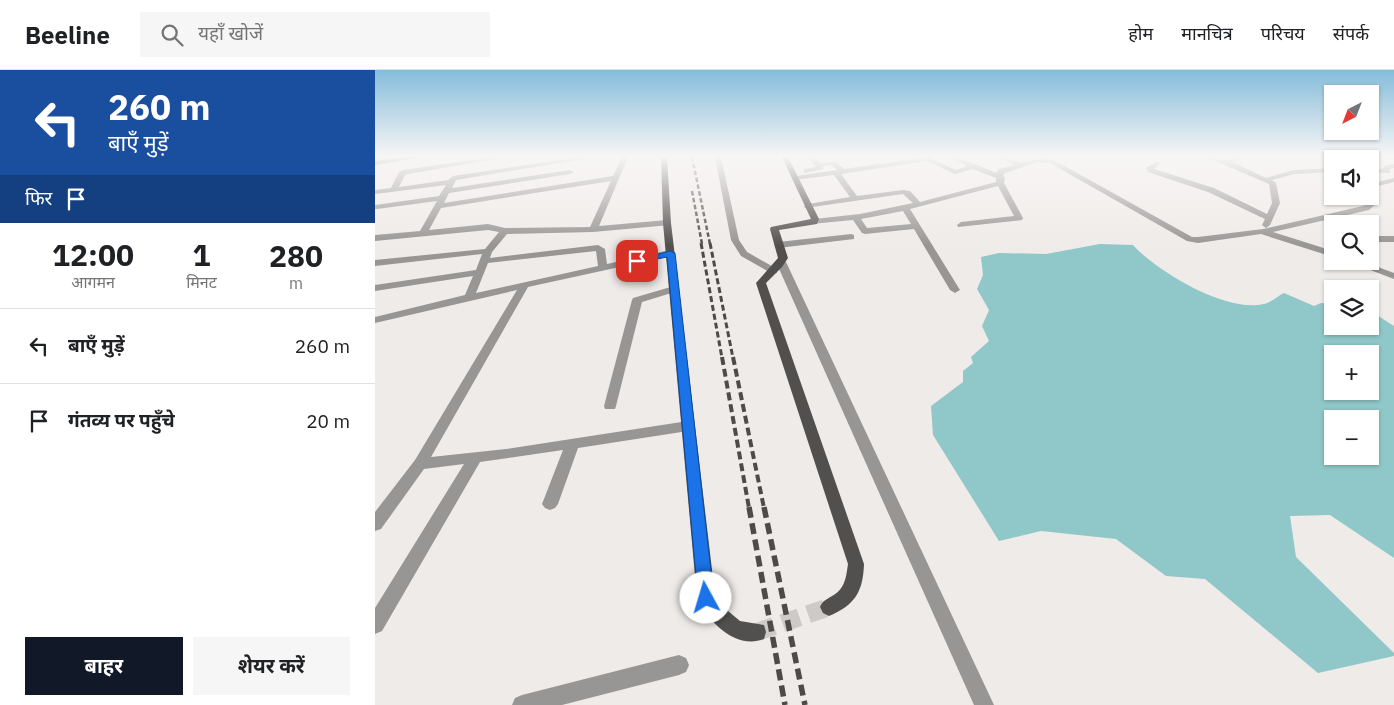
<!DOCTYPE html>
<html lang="hi">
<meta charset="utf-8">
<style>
:root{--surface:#fff;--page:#f6f6f6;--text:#202124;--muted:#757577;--line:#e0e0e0;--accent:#111827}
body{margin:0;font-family:"IBM Plex Sans","Noto Sans Devanagari",sans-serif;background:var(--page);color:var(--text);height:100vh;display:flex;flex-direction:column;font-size:19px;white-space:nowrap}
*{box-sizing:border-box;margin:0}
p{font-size:16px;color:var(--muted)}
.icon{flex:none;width:28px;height:28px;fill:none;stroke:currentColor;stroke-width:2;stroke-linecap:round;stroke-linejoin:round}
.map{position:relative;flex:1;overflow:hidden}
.side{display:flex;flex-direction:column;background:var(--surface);width:375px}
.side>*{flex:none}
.hud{background:#1a4fa0;color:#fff;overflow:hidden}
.needle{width:32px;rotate:222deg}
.tools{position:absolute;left:949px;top:15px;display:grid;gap:10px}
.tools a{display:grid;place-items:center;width:55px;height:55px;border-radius:0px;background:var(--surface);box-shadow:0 1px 4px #0004;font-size:25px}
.pin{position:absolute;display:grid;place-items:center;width:42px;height:42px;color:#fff;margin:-21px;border-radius:10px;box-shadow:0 2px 8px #0006}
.me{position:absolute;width:55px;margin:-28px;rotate:354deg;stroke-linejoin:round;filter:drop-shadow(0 0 4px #0008)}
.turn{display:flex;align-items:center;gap:18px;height:105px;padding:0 25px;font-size:22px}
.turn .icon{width:65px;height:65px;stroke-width:2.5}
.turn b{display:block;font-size:35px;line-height:42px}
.then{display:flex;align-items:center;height:48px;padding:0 25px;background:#0003;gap:10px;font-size:19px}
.eta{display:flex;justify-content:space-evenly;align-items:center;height:85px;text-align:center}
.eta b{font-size:30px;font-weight:700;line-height:35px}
.button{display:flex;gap:10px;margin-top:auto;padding:10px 25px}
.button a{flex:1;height:58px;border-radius:0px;background:var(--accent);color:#fff;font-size:20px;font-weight:700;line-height:58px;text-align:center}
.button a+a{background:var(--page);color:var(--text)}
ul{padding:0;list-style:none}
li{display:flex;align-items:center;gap:15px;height:75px;padding:0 25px;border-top:1px solid var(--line)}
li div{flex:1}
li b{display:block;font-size:19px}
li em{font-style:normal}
header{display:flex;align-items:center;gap:30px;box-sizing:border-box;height:70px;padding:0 25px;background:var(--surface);border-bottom:1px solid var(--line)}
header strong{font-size:24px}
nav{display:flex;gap:28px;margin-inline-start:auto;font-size:18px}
.search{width:350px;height:45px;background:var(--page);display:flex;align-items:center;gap:12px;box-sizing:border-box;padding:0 18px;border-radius:0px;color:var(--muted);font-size:19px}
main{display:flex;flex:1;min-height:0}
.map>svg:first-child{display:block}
.water{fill:#90c7c8;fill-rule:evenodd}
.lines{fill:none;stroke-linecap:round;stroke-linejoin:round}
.major-tunnel{stroke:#cdcac8;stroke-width:18;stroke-dasharray:18 9;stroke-linecap:butt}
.minor{fill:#979694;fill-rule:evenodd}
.major{fill:#52504e;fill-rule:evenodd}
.rail-far3{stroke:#4d4b4a;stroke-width:2.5;stroke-dasharray:4.5 2.5;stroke-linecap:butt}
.rail-far2{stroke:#4d4b4a;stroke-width:3;stroke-dasharray:6 3;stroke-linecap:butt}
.rail-far1{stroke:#4d4b4a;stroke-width:4;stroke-dasharray:8 4;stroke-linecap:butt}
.rail{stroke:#4d4b4a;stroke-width:5.5;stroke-dasharray:11 5.5;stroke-linecap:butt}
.route{fill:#1a73e8;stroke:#114b97}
</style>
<header>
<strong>Beeline</strong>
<div class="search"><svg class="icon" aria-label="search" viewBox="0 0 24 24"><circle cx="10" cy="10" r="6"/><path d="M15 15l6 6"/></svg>यहाँ खोजें</div>
<nav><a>होम</a><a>मानचित्र</a><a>परिचय</a><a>संपर्क</a></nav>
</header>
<main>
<section class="side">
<div class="hud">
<div class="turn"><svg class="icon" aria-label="left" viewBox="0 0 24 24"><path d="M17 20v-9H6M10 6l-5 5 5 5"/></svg><div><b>260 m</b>बाएँ मुड़ें</div></div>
<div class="then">फिर<svg class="icon" aria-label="arrive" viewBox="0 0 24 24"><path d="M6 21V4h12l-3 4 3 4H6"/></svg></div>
</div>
<div class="eta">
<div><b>12:00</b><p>आगमन</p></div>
<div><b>1</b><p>मिनट</p></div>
<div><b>280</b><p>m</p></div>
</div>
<ul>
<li><svg class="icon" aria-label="left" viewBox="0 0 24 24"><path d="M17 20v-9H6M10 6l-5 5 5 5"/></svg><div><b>बाएँ मुड़ें</b></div><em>260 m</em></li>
<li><svg class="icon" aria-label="arrive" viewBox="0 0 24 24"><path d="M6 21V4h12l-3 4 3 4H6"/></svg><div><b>गंतव्य पर पहुँचे</b></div><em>20 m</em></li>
</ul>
<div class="button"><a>बाहर</a><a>शेयर करें</a></div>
</section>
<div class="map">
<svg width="1019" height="635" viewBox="0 0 1019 635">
<rect width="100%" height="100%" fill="#efebe9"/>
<path class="water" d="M725,174l33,1c25,27 93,68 131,59 6,-1 14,-8 20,-11l30,13 7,-3 11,1 1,22h37v-13l2,-1 22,14v232l-64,-43 -40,1 6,41 98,96v3l-76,17 -113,-94 -39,-3 -50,-37 -75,-8 -42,10 -66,-106 -2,-29 32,-24v-11l10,-8 -2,-6 18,-16 -7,-15 7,-16 -12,-21 6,-14 -2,-18 18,-4 47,1zM958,284h37v37h-37zM958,349h37v37h-37z"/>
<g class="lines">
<path class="major-tunnel" d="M382,562l72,-25"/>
<g class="minor">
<path d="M116,87h16l-99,17 -3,1 -6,12 49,-7 5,-4 126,-19h16l-139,23 -4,8 118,-18 4,2 -4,2 -121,19 -5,10 169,-27 9,-19h6l-29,69 68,-6 4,3 -1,2 -77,7 -86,2 -15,18 -2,6 108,-13 7,4 2,15 63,-14 5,3 -5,3 -142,31 -97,170 75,-8 182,-28 5,2 2,3 -2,3 -5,2 -110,17 -20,56 -3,4 -5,2 -5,-2 -3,-4 21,-54 -83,12 -98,169 -7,3v-26l89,-144 -40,5 -43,60 -6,2v-19l40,-52 102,-170 -142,33v-6l90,-22 8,-19 -98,15v-6l101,-15 6,-16 -107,12v-6l110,-11 14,-17 -11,-2 -113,11v-6l45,-4 17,-30 -60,8h-2v-4l64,-9 7,-11 -71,9v-4l16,-2 8,-16 4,-2zM236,111l-21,46 -85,1 -17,-4 -59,6 12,-22zM221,181l2,15 -122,27 12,-30z"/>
<path d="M340,87h6l18,83 8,12 30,17v4h-6l-30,-17 -10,-16z"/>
<path d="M432,87h7l6,6 16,-1 8,7 84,-12 28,13 11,-4 -18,-9h9l38,16 3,-4 15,-4 -16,-8c9,0 15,5 23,5 10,1 15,-6 31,-3l140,78h6l65,-8 100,-23 7,-5 -3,-5h3v-3h3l5,9 -9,8 -96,22 60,19v6l-72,-23 -63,9 -11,-2 -137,-78 -13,-1 -32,11 -2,2 2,3 -1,5 19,35 -1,2 -64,7 -1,-2 4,-3 53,-6 -16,-30 -88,23 50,81 -5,3 -5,-3 -36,-61 -49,5 -3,-1 -9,-13 -42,4v-4l3,-1 46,-5 53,-11 -10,-9 -98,14 -1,-2 4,-2 42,-7 -16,-22 -41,5 -1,-2 4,-2 41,-6 -5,-5 -9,1v3l-19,4v-4l12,-2zM552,91l28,13 18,-5 23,9v4l-76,20 -10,-11 -7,-1 -46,6 -16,-22zM528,141l8,13 -44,4 -6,-9z"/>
<path d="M831,87c7,0 14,3 20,3 8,-1 14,-3 21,-3l-15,5 34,16 27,-8 40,-2v4l-39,2 -22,6 4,3 4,20 -10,22 -4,3 -4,-3 3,-6 -57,-27 -60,-20 -2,-4 10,-6h4v2l-6,5 60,19 53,26 5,-11 -3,-19z"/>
<path d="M1019,94v4l-4,1v4l-20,-1v-4l13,1 1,-3z"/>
<path d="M1019,108v4l-24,6v-4z"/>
<path d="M476,164l3,1v4l-76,9 -4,-3 4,-3z"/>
<rect x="995" y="166" width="24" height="6"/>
<path d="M406,189l5,3 208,443h-20l-198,-443z"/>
<path d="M972,191h15l32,12v6z"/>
<path d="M299,216l5,3 -1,2 -36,11 -26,104 -1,3h-10l-1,-3 28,-106 1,-2z"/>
<path d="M304,585l7,3 3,7 -3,7 -7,3 -117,30h-50l3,-7 7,-3z"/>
</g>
<g class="major">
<path d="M29,87h18l-47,8v-4z"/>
<path d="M286,87h6l4,66 44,372 13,16 12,10 24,4 2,7 -2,7c-28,11 -56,-17 -67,-41l-34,-375z"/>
<path d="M407,87h6l31,62 -2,5 -38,6 9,28 -6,9 -16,16 98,281c-1,28 -9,41 -35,52l-6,-3 -3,-6c3,-7 6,-7 12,-11 13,-7 14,-18 16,-32l-92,-281 22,-25 -8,-29 1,-2 40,-8z"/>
</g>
<g class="rail-far3">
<path d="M317,87l18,87"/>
<path d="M317,121l10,53"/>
</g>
<g class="rail-far2">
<path d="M326,173l21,115"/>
<path d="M335,173l23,115"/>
</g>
<g class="rail-far1">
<path d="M347,287l27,151"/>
<path d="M358,287l31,151"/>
</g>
<g class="rail">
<path d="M374,437l36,198"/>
<path d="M389,437l41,198"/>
</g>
</g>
<linearGradient id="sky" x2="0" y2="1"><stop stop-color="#85bcdb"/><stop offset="0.49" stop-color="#f8f6f5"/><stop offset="1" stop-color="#f8f6f5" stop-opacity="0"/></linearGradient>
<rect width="1019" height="176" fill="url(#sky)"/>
<path class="route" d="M295,181l5,2 39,345 -2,6 -6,2 -6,-2 -2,-6 -31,-341 -30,6 -5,-2z"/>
</svg>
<div class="tools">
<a><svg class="needle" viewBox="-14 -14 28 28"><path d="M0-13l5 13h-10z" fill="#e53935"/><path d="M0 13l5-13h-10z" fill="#757577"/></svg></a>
<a><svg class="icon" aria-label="sound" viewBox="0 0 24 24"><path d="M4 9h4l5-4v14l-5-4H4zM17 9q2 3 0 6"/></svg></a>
<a><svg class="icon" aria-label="search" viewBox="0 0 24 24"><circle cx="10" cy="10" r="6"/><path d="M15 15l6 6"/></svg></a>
<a><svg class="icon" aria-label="layers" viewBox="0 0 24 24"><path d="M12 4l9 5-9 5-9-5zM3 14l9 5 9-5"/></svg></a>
<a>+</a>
<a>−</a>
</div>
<div class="pin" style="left:262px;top:191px;background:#d93025"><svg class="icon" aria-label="arrive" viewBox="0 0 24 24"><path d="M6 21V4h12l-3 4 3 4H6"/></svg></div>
<svg class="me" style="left:331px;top:528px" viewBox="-20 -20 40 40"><circle r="19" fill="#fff"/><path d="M0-13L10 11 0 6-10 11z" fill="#1a73e8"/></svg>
</div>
</main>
